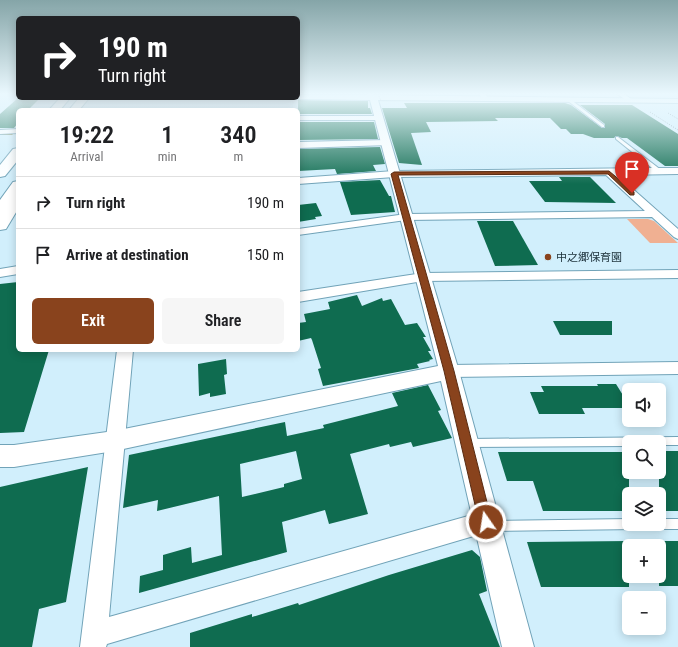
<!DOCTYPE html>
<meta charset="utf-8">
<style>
:root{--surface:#fff;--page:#f6f6f6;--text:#202124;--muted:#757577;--line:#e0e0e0;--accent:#89431d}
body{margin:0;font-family:"Roboto Condensed","Noto Sans JP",sans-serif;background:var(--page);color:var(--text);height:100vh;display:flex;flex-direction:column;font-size:15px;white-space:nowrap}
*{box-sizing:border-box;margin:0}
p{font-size:13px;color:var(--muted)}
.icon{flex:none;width:22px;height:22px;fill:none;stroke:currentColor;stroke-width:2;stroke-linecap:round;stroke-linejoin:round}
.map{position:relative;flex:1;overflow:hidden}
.panel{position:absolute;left:16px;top:108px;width:284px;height:244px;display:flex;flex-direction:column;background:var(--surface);border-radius:6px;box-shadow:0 2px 10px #0003}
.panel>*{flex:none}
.banner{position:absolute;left:16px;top:16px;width:284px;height:84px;border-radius:6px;box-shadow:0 2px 10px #0003;background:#202124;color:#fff;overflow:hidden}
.fabs{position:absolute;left:622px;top:383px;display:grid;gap:8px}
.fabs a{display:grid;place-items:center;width:44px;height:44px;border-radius:6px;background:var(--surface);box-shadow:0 2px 10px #0003;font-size:20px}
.pin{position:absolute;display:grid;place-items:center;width:34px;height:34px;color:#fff;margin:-41px -17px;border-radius:50% 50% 50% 0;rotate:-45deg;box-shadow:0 0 4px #0007}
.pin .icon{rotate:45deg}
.me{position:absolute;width:44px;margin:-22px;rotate:347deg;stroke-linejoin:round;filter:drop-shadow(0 0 3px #0008)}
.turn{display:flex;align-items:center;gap:14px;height:84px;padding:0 16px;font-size:18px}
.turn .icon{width:52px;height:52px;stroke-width:2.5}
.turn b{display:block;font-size:28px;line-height:34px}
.eta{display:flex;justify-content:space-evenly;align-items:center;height:68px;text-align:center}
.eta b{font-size:24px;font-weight:600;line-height:28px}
.action{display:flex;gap:8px;margin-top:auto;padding:8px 16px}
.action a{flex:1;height:46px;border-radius:6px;background:var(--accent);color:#fff;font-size:16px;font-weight:600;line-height:46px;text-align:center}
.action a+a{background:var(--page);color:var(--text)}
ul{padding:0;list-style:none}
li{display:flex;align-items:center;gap:12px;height:52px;padding:0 16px;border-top:1px solid var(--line)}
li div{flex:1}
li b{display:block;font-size:15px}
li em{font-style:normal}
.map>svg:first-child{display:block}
.green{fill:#f0b092}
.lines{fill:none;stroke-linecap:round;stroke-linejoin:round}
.stream{fill:#918f48;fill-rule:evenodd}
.building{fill:#0f6c50;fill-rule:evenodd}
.service-casing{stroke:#71a3b8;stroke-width:2}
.minor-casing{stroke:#71a3b8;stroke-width:2}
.tertiary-casing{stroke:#71a3b8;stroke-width:2}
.trunk-casing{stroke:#71a3b8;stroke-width:2}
.motorway-casing{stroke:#71a3b8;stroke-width:2}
.path{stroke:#768e99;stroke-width:1;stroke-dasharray:1 1.5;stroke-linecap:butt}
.service{fill:#fff;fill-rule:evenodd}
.minor{fill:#fff;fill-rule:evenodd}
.tertiary{fill:#fff;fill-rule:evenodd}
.trunk{fill:#fff;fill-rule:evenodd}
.motorway{fill:#fff;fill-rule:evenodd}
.path-bridge{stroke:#768e99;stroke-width:1;stroke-dasharray:1 1.5;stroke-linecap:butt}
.route{fill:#89431d;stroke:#592c13}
.poi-dot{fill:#89431d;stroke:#d1effc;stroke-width:1.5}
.labels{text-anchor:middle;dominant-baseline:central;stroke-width:4;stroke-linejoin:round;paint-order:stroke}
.poi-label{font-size:11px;fill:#1c3039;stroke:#d1effc;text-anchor:start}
</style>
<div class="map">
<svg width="678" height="647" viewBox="0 0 678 647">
<rect width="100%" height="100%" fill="#d1effc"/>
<path class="green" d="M627,219h21l6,2 24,22h-28z"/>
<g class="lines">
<path class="stream" d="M0,133h12l1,1 -1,1h-12z"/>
</g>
<g class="building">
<path d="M18,98h22l-12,12h-10v13l-4,5h-14v-14z"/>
<path d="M298,100l70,1v7h2l2,6h-74z"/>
<path d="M404,103h161l6,2 31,23h3v-4l-25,-19h52l46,29v32h-13l-38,-28h-5l-6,-2 -2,2h-20l-11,-4h-12l-5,-5h-5l-11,-11h-55l3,3 -72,1 5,10 -20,1 11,32 -23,-2 -17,-55h25z"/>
<path d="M298,122h76l4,17 -80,1z"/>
<path d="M380,147l5,17 -12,1 3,6 -39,3 -2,-5 -37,2v-22z"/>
<path d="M559,177h31l26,26 -71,-1 -16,-21h33z"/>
<path d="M380,180l9,16h2l4,16 -44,3 -11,-33z"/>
<path d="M316,203l6,13 -7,1 1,2 -18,3v-17z"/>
<path d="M477,221h36l25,44 -43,1z"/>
<path d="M18,282v68h31l-25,82 -24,1v-149z"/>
<path d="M357,295l5,11 20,-8 1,3 8,-2 14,26 12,-2 9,14h-3l8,14h-3l5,8 -4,1 1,1 -13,3 2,4 -96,18 -5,-17 3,-1 -9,-28 -1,-2 -13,3v-18l8,-1 -2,-8 26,-5 -2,-7z"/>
<path d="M553,321h59v14h-52z"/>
<path d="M226,359l1,15 -3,1 2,19 -16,3v-4l-11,3 -1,-32z"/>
<path d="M597,384h19l13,21v3h-47l3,6h-46l-9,-22h14l-3,-6h57z"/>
<path d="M428,385l13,25 -3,1 14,27 -39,9 -2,-5 -21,5 -1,-3 -39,10 18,60 -39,10 -4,-14 -43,12 5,30 -148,41 1,-17 23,-6v-15l28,-8 1,16 30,-8 -3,-59 -62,15 1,-11 -35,8 6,-53 156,-33 2,14 37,-8 -1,-3 75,-19 -6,-13zM296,451l6,28 -18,5v3l-42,10 -2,-33z"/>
<rect x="659" y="451" width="19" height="60"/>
<path d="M498,452h131v59h-86l-10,-30h-26z"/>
<path d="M88,467l-22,135 -27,7 -7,38h-32v-160z"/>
<path d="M629,541v46h-88l-14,-45z"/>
<rect x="659" y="541" width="19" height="45"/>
<path d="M472,550l8,7 7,34 -8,3 21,53h-310v-14l62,-19v3l46,-14 1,2 90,-30z"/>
</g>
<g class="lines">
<defs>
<g id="service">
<path d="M568,99h2l34,26v2h-2l-34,-26z"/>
<path d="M616,137h2l43,33v2h-4l-41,-33z"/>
<path d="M678,437v8h-19v-3h-30v4l-160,1 -3,-1 -2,-3 2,-3 3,-1z"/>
<path d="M629,519v5h13l-1,4 -4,1 -146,2 -4,-1 -1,-4 1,-4 4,-1z"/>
<path d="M659,519h19v10h-19l-4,-1 -1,-4h5z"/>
</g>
<g id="minor">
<path d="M479,94h6l4,5 -5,1z"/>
<path d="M617,94h7l10,7 -5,1z"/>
<path d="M298,116h81l4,2 -4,2h-81z"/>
<path d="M18,129v4l-18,1v-4z"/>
<path d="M386,140l4,3 -1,2 -91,3v-6z"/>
<path d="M649,168h29v6l-61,1 61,54v10l-4,-2 -22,-20 -246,3 -108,15v-6l108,-15 239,-3 -39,-36 -212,2 -96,7v-6l96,-7z"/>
<path d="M18,266v8l-18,3v-8z"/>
<path d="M678,270v8l-255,3 -125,21v-10l125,-19z"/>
<path d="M117,350h16l-24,267 377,-106 8,3 3,8 -3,8 -387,114 -1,3h-26z"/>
<path d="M678,362v12l-229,3 -6,-1 -2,-5 2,-5 6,-1z"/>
</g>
<path id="tertiary" d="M366,94h8l1,1 303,4v4l-300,-3 81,271 75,276h-32l-61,-266 -327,70 -100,16h-14v-22h14l100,-14 324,-65 -68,-266 -72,-1 -3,-1h3v-3h69z"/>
<path id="trunk" d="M18,192v17l-12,20 -6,1v-17l13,-19z"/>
<g id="motorway">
<path d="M60,98h10l-10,12h-11z"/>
<path d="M79,98h10l-10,12h-10z"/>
<path d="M18,148v12l-13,16 -5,1v-12l13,-16z"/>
<path d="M18,181v15l-12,18 -6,2v-16l13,-18z"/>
</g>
</defs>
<use href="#service" class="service-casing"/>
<use href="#minor" class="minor-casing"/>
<use href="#tertiary" class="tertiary-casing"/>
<use href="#trunk" class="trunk-casing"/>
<use href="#motorway" class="motorway-casing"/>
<g class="path">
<path d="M650,112l28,18"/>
<path d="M668,113l10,6"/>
</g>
<use href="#service" class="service"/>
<use href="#minor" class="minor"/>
<use href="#tertiary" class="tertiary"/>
<use href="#trunk" class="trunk"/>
<use href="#motorway" class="motorway"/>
<path class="path-bridge" d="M378,94l3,7"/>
</g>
<linearGradient id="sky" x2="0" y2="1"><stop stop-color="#85a5a8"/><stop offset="0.51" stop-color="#eaf8fe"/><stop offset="1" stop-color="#eaf8fe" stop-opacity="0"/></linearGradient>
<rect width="678" height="184" fill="url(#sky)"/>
<path class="route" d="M609,171l25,21v3h-4l-22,-21 -210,1 56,196 38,151 -2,5 -4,2 -5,-2 -2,-5 -35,-151 -53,-197 3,-2z"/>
<circle class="poi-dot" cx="548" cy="257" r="4"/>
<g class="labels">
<g class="poi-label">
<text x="556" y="257">中之郷保育園</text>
</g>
</g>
</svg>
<div class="fabs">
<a><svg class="icon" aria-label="sound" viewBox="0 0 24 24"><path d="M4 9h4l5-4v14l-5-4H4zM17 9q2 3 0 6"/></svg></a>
<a><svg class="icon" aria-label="search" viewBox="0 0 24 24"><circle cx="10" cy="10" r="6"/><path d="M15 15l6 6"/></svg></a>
<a><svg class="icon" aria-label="layers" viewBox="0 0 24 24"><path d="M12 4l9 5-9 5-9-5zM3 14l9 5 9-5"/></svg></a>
<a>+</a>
<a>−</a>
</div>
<div class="pin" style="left:632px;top:193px;background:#d93025"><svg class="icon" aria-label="arrive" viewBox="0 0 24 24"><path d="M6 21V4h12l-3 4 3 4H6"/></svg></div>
<svg class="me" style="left:486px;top:522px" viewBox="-20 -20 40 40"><circle r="17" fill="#89431d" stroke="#fff" stroke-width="3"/><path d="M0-11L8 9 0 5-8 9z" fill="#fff"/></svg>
<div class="banner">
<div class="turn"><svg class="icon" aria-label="right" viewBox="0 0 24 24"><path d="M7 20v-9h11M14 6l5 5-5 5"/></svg><div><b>190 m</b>Turn right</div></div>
</div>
<section class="panel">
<div class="eta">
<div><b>19:22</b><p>Arrival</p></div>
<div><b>1</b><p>min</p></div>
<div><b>340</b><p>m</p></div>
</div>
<ul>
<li><svg class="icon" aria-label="right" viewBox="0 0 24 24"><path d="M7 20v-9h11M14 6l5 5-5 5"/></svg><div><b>Turn right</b></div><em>190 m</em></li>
<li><svg class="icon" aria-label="arrive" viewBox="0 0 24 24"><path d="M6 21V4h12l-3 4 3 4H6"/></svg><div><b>Arrive at destination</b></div><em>150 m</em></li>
</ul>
<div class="action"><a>Exit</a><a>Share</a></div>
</section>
</div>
